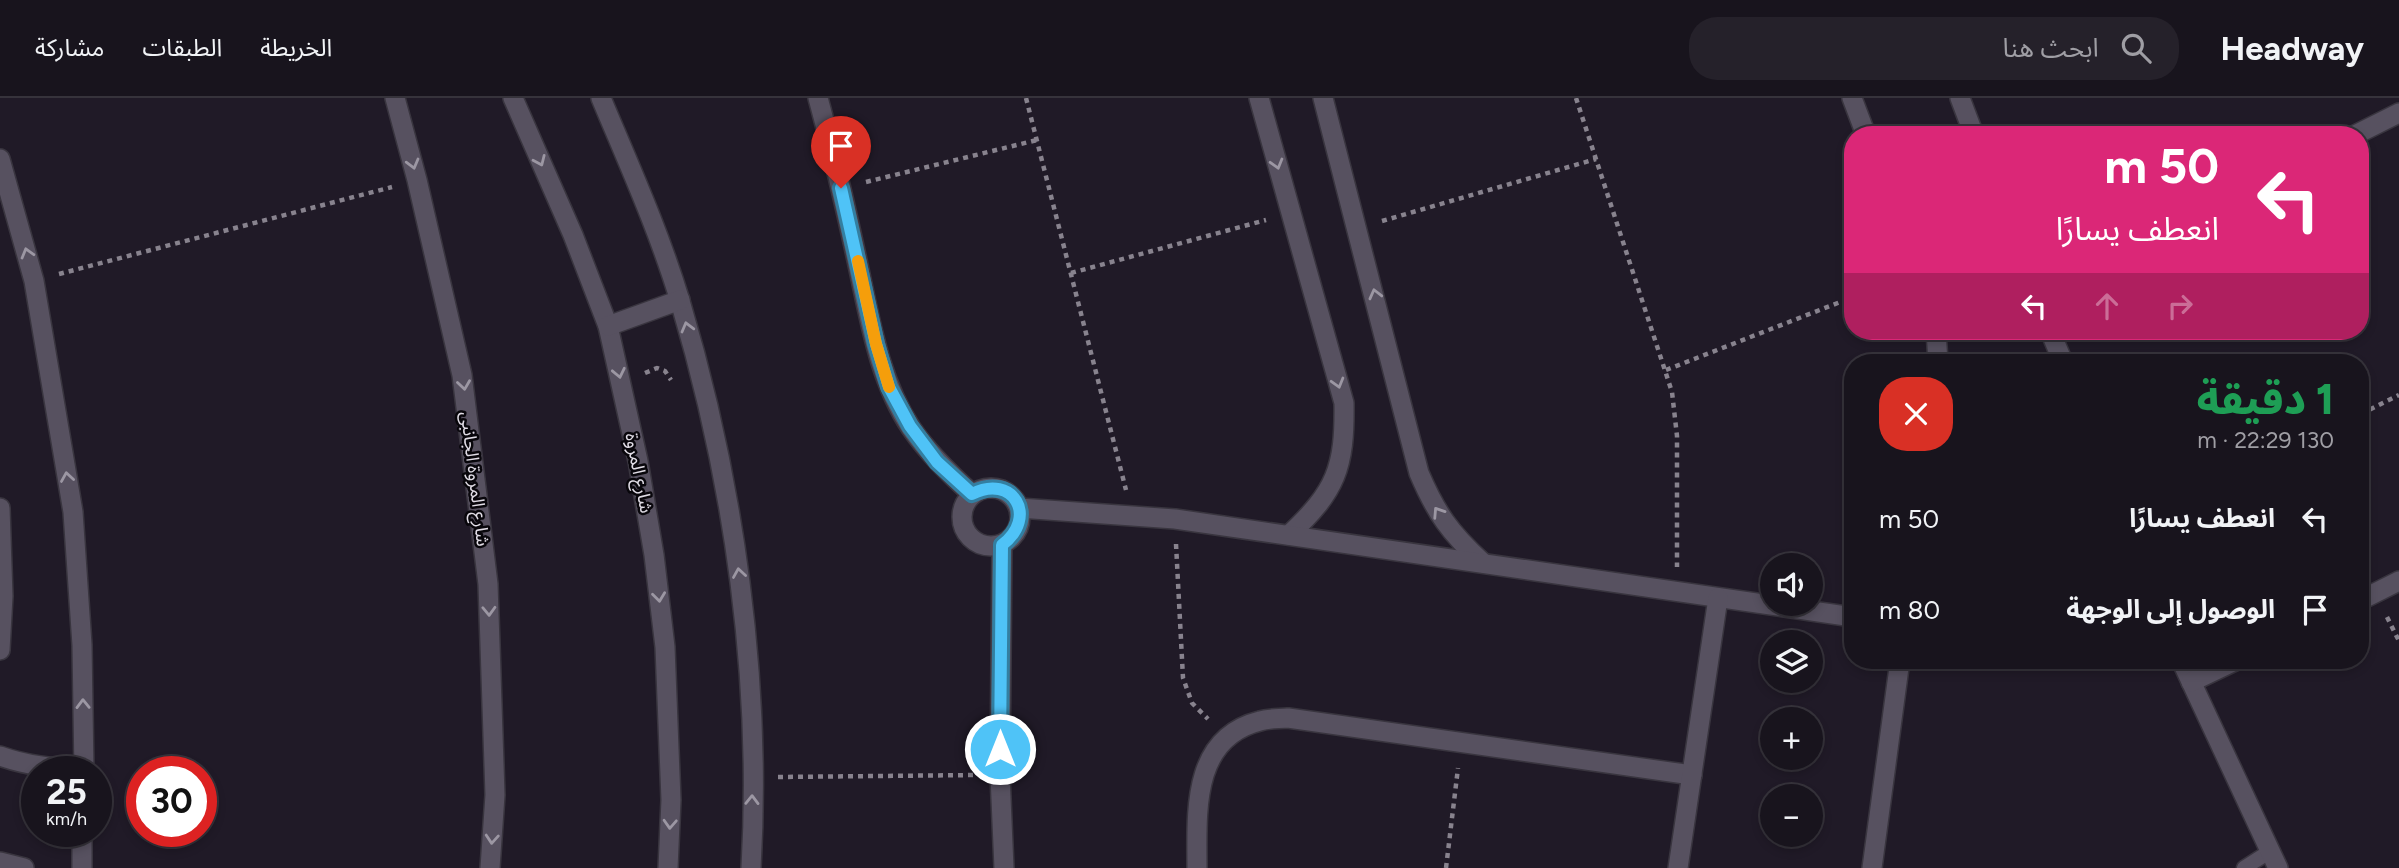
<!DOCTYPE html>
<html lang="ar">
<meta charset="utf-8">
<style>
:root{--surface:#18141d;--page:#25212a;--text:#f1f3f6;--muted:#9f9ea4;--line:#36333b}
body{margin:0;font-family:Figtree,"Noto Sans Arabic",sans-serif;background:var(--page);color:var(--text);direction:rtl;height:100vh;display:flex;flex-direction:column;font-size:26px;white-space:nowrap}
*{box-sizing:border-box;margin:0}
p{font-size:23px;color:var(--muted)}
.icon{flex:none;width:38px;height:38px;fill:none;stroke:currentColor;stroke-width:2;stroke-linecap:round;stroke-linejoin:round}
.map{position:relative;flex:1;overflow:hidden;direction:ltr}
.details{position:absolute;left:1844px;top:256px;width:525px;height:315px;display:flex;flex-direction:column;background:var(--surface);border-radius:28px;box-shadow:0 4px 10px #0003,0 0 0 2px var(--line);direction:rtl}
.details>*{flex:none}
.guide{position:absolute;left:1844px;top:28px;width:525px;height:214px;border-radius:28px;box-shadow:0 4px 10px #0003,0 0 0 2px var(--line);direction:rtl;background:#db2777;color:#fff;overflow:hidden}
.tools{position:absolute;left:1760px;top:455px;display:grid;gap:14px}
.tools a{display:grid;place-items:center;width:63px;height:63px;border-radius:50%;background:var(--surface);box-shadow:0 4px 10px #0003,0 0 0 2px var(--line);font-size:35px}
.speed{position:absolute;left:21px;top:658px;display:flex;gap:14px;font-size:35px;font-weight:700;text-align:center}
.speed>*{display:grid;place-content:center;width:91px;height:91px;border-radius:50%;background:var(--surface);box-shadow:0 4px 10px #0003,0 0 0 2px var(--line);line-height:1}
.speed small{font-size:18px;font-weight:400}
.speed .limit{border:10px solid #d22;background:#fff;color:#111}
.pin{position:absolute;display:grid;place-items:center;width:60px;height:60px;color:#fff;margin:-72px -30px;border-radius:50% 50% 50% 0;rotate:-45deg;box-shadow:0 0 7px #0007}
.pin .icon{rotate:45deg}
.me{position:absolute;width:77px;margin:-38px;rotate:0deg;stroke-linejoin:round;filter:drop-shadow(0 0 5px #0008)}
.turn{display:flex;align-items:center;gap:24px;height:147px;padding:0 35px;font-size:32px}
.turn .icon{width:91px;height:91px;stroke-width:2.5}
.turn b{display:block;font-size:49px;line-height:60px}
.lanes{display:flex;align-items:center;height:66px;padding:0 35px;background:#0003;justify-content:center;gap:35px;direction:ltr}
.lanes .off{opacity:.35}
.round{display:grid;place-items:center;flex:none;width:74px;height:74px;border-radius:28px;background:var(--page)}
.summary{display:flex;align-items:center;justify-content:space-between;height:119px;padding:0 35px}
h1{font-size:42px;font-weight:800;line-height:52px;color:#1e9e55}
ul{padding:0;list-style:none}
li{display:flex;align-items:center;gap:21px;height:91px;padding:0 35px}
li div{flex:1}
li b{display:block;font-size:26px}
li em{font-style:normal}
header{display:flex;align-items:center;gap:42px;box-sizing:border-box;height:98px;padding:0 35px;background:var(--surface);border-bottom:2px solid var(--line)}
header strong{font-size:33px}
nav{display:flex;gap:38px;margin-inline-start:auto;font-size:24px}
.search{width:490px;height:63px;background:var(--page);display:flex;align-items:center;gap:18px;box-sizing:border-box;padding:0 24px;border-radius:28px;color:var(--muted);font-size:26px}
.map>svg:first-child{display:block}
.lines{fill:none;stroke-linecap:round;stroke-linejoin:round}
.service-casing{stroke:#39353f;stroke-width:17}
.minor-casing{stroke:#39353f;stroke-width:22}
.tertiary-casing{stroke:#39353f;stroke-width:22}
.path{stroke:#88838e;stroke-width:4.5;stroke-dasharray:5 5;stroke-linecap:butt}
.service{stroke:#575160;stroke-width:14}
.minor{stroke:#575160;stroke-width:19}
.tertiary{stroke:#575160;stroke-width:19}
.oneway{stroke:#9c97a3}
.route-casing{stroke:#337fa1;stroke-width:18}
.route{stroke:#4fc3f7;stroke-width:12}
.slow{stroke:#f59e0b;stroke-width:12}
.labels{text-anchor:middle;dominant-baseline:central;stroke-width:5;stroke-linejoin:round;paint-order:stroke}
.street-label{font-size:18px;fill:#e1dde6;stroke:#08060b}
</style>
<header>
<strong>Headway</strong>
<div class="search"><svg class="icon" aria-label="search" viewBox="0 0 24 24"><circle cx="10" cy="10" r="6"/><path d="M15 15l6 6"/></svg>ابحث هنا</div>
<nav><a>الخريطة</a><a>الطبقات</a><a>مشاركة</a></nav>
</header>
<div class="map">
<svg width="2399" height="770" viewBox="0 0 2399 770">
<rect width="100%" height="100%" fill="#201a27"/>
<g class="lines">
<defs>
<path id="service" d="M2244,770l25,-16"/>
<g id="minor">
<path d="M395,0l22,82 45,195 26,209 7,211 -5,73"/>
<path d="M818,0c15,55 28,111 40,167 12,55 21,115 53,163 17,25 39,46 61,66"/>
<path d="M1259,0l85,305c1,65 -8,88 -55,132"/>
<path d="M1323,0l96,375c17,40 31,60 64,90"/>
<path d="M1852,0l14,37"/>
<path d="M1960,0l14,37"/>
<path d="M2355,37l44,-22"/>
<path d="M0,61l34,122 39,231 9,133 2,127"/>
<path d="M1936,233l2,31"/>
<path d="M2050,233l13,31"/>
<circle cx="991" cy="419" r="29"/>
<path d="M0,410l3,88 -3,54"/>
<path d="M1019,410l156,11 678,98"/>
<path d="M1002,447l-2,230 4,93"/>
<path d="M2361,502l38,-19"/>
<path d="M2181,562l97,208"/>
<path d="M2191,584l46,-22"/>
<path d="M0,658c28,10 54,13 84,13"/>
<path d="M0,764l24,6"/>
<path d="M82,770v-37"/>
<path d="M1197,770c0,-55 -6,-130 63,-147 9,-3 19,-2 28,-3l404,57"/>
<path d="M1678,770l40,-270"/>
<path d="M1872,770l28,-208"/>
</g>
<g id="tertiary">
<path d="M513,0l60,137 35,91 30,135 16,94 11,92 6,153 -3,68"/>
<path d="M601,0c28,67 58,133 79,203 54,181 82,378 71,567"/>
<path d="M608,228l72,-26"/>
</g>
</defs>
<use href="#service" class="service-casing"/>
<use href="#minor" class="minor-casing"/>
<use href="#tertiary" class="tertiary-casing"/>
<g class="path">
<path d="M1026,0l100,392"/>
<path d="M1576,0l96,294 5,44v131"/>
<path d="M866,84l171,-42"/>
<path d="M1382,123l214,-62"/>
<path d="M1071,175l195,-53"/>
<path d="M59,176l333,-87"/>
<path d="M1666,272l187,-73"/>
<path d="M645,275l12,-5 8,3 6,9"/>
<path d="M2361,316l38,-19"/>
<path d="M1176,446l7,134 9,25 16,16"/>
<path d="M2387,519l12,24"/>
<path d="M778,679l198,-2"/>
<path d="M1446,770l12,-100"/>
</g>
<use href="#service" class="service"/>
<use href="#minor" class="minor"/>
<use href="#tertiary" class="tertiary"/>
</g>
<defs><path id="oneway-chevron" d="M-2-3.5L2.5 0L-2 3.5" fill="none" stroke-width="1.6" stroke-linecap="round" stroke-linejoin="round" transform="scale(1.75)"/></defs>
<g class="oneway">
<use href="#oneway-chevron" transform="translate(540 63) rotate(66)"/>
<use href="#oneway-chevron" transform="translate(413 66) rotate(75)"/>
<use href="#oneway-chevron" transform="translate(1277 66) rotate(74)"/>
<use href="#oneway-chevron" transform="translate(27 155) rotate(-106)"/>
<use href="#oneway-chevron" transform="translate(1375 196) rotate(-104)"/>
<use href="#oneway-chevron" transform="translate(687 229) rotate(-105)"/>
<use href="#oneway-chevron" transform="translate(619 275) rotate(78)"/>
<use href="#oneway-chevron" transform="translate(1338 285) rotate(74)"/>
<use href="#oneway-chevron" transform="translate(464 287) rotate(82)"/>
<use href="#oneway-chevron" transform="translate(67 379) rotate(-99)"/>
<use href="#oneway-chevron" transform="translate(1438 414) rotate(-123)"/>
<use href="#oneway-chevron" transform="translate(739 475) rotate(-99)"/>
<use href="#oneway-chevron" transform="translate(659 499) rotate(83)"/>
<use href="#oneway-chevron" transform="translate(489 513) rotate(88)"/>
<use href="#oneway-chevron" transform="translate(83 606) rotate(-91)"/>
<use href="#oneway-chevron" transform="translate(752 702) rotate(-89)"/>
<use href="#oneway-chevron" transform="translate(670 726) rotate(93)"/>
<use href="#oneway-chevron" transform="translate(492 741) rotate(94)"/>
</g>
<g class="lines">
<defs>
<path id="route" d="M841,90l35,156 13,43 21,39 27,36 35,32c41,-21 67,23 30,51l-2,204"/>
</defs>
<use href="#route" class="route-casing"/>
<use href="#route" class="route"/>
<path class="slow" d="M858,163l18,83 13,43"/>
</g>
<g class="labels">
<g class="street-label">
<text transform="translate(639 375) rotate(79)">شارع المروة</text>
<text transform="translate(475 381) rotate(83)">شارع المروة الجانبى</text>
</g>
</g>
</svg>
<div class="tools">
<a><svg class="icon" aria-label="sound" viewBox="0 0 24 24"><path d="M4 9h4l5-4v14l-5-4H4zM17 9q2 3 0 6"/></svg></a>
<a><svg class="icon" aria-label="layers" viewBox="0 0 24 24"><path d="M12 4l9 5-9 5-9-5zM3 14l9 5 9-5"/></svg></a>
<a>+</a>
<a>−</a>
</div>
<div class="speed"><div>25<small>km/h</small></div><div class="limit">30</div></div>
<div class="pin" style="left:841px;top:90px;background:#d93025"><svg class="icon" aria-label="arrive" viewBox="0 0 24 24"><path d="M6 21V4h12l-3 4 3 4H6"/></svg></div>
<svg class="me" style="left:1000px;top:651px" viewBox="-20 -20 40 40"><circle r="17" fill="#4fc3f7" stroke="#fff" stroke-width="3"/><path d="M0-11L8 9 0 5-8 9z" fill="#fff"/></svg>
<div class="guide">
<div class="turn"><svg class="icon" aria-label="left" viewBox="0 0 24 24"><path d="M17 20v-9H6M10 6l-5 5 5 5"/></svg><div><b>50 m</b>انعطف يسارًا</div></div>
<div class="lanes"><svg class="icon" aria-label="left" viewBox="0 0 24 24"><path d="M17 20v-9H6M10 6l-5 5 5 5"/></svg><svg class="icon off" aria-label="ahead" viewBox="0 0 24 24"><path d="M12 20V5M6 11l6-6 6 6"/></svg><svg class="icon off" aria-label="right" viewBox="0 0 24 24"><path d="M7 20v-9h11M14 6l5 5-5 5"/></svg></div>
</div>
<section class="details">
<div class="summary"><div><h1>1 دقيقة</h1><p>130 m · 22:29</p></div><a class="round" style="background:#d93025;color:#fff"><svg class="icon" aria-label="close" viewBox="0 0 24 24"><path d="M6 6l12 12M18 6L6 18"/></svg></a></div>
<ul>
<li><svg class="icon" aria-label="left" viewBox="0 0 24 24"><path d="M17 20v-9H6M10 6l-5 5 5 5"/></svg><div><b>انعطف يسارًا</b></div><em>50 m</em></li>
<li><svg class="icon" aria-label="arrive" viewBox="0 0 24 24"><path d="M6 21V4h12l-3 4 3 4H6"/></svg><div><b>الوصول إلى الوجهة</b></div><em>80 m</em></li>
</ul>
</section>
</div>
